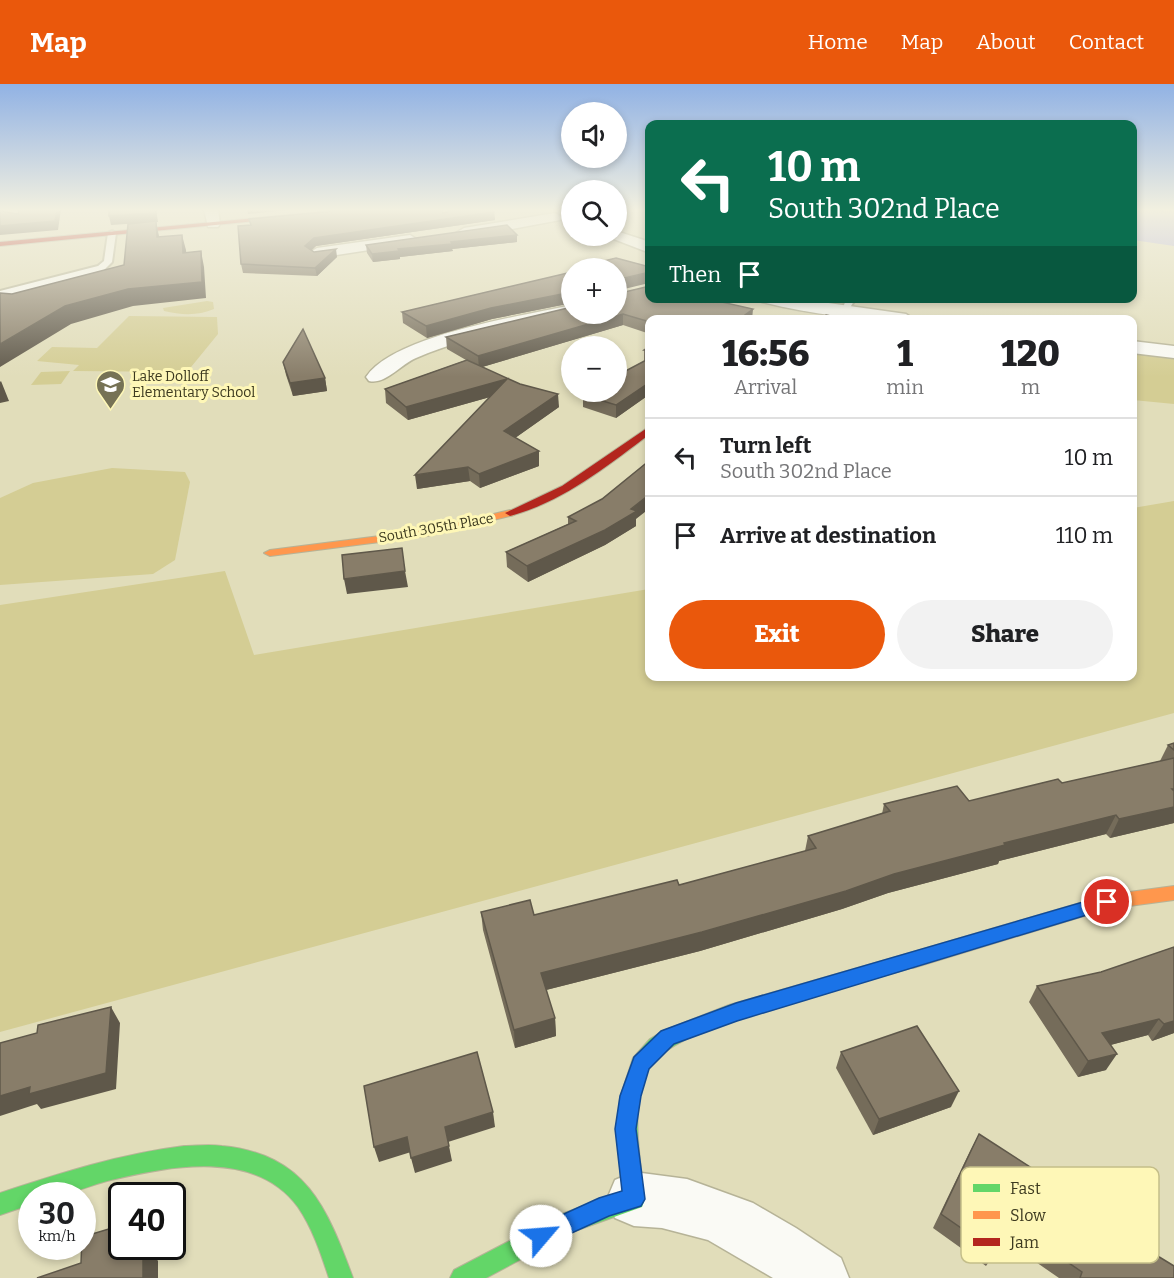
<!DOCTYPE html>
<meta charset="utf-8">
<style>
:root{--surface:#fff;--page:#f2f2f2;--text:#202124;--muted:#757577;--line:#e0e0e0;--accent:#ea580c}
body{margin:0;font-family:Bitter,serif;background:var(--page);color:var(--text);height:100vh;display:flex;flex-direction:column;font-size:22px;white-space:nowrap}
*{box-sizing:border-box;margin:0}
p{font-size:20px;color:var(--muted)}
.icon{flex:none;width:33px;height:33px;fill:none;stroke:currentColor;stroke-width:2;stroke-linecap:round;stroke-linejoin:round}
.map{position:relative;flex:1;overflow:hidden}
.side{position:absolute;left:645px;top:231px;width:492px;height:366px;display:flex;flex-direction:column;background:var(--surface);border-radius:12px;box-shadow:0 3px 9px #0003}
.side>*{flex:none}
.guide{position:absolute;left:645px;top:36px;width:492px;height:183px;border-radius:12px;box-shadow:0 3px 9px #0003;background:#0b6e4f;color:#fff;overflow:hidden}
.controls{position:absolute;left:561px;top:18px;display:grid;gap:12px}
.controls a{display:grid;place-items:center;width:66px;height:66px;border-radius:50%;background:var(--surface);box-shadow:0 3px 9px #0003;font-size:30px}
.speed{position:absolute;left:18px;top:1098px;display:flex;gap:12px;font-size:30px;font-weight:700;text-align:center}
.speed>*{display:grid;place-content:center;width:78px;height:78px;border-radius:50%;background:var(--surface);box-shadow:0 3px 9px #0003;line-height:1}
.speed small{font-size:15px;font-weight:400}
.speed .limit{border:3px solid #111;border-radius:9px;background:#fff;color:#111}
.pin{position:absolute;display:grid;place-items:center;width:51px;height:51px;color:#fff;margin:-26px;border:3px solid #fff;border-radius:50%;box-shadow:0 2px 6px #0007}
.me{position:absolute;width:66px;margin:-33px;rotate:63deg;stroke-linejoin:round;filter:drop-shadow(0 0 4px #0008)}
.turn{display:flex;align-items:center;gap:21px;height:126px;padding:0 24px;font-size:27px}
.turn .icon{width:78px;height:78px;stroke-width:2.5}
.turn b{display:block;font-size:42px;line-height:51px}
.then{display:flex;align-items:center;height:57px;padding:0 24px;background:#0003;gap:12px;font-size:22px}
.eta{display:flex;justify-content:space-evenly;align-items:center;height:102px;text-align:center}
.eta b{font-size:36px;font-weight:800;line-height:42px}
.action{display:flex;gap:12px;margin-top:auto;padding:12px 24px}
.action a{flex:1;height:69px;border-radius:36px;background:var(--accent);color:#fff;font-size:24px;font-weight:800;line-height:69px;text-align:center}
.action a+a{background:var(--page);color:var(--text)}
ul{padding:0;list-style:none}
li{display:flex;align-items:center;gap:18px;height:78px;padding:0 24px;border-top:2px solid var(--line)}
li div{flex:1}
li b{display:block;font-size:22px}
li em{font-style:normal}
header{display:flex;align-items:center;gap:36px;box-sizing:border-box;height:84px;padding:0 30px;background:var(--accent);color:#fff}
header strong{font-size:28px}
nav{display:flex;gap:33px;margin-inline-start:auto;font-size:21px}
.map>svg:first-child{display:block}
.green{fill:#d4cd94}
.water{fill:#afaede}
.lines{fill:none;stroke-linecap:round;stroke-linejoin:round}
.lane-casing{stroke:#b6b397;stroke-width:4}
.street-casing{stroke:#b6b397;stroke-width:3}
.fast-casing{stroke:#b6b397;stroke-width:2}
.slow-casing{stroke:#b6b397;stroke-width:2}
.jam-casing{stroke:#b6b397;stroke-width:2}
.lane{fill:#fafaf5;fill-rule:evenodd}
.street{fill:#fafaf5;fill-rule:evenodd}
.fast{fill:#63d668;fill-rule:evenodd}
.slow{fill:#ff974d;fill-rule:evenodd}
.jam{fill:#b3261e;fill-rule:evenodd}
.wall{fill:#756c5a}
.shaded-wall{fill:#5f584a}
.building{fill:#887d69;stroke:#5f584a;stroke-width:1.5}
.route{fill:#1a73e8;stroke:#114b97;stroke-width:1.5}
.labels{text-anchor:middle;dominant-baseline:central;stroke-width:6;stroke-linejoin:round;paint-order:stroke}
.far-poi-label{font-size:14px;fill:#3c391f;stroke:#fef7b7;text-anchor:start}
.far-street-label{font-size:14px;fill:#3c391f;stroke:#fef7b7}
.key{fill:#fef7b7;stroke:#c4be89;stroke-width:1.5}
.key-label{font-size:16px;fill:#3c391f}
</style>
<header>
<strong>Map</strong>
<nav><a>Home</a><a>Map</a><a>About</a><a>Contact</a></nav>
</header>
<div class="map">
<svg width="1174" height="1194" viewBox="0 0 1174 1194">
<rect width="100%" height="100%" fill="#e1ddba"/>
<g class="green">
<path d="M207,217l6,1 1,7c-16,7 -33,6 -50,2l-1,-3z"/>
<path d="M129,232l88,1 1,17 -31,38 -114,-1 6,-6 -42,-4 15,-14 45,1z"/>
<path d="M1132,268l42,5v47l-41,-4z"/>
<path d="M70,287l-9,13 -30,1 10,-13z"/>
<path d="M112,384l73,4 5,10 -15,78 -22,14 -153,11v-87l33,-15z"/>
<path d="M1174,417v212l-1174,319v-427l225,-34 29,84 395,-66 1,87h482l1,-168z"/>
</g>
<path class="water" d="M1133,125l41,2v35l-41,-6z"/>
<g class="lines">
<defs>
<g id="lane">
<path d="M112,147l4,2 -4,29 -8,8 -104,27v-6l98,-25 6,-5 4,-28z"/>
<path d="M847,214h9l-10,16h-6z"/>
</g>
<g id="street">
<path d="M204,125h14l2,15 -2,3h-10z"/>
<path d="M555,129l7,4 -2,3 -96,18 -8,-5 8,-5z"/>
<path d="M616,147l34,11v11l-39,-15 -2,-2h7z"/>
<path d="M410,151l8,5 -3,3 -98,15 -8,-5 8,-5z"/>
<path d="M759,214h34l113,16 9,6c-53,0 -102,-5 -153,-18z"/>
<path d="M572,221v9h6c-54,13 -110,22 -162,44 -16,7 -31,27 -47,23l-3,-4c28,-42 156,-61 206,-72z"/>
<path d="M1132,257l42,5v12l-42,-5z"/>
<path d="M634,1088l53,7 66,24 43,25 45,30 8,20h-76l-65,-38 -46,-12 -28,-2 -19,-8 -8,-19 8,-19z"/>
</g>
<g id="fast">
<path d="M913,868l6,3 3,5 -3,5c-55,20 -244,57 -270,103 -20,35 -9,93 -4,131l-3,8 -70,25 -86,46h-36l4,-8 105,-55 63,-23 -5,-61 3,-33 13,-40 17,-19 13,-8 66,-26z"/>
<path d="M184,1062c12,0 25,-2 38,0 84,8 105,62 131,132h-24c-8,-24 -16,-49 -31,-71 -42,-58 -127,-41 -187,-27 -17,4 -34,12 -52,15 -9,2 -19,1 -27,1v8l-32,11v-22c61,-20 120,-39 184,-47z"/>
</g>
<g id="slow">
<path d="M510,426l4,1v4l-87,21 -157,20 -6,-3 6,-3 157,-20z"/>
<path d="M1174,802v14l-67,9 -194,59 -6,-3 -3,-5 3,-5 6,-3 194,-57z"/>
</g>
<g id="jam">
<path d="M352,125h26l-378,37v-4z"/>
<path d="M650,342v8c-43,32 -87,68 -140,82l-5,-3 57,-27z"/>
</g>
</defs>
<use href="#lane" class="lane-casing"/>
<use href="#street" class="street-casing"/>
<use href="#fast" class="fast-casing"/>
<use href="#slow" class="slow-casing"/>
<use href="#jam" class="jam-casing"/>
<use href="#lane" class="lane"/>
<use href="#street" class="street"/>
<use href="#fast" class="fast"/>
<use href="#slow" class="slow"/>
<use href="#jam" class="jam"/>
</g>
<g class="wall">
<path d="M494,128l1,8 -179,26 -4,4 2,2 23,5 -20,19 -74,-3 -2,-9 10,-39 192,-12z"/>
<path d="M517,151v7l-65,7 1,2 -53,6v2l-27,3 -6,-9 -1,-8z"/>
<path d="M572,188v31l-80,16 -65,19 -24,-15 -1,-11z"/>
<path d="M616,210l34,26v14l-27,-9 -141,42 77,40 -44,31 24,13v15l-59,22 -10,-7 -53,8 73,-92 -82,23 -22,-17 -1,-14 81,-29 -19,-11 -1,-12 126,-30z"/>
<path d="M650,262v48l-34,24 -33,-11v-12l61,-33v-12z"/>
<path d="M283,278l42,16 2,13 -34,5 -7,-21z"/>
<path d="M568,433l68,2v7l-31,19 -77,37 -21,-15 -1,-15 62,-28z"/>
<path d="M1174,659v80l-64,15 -4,-4 -107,27 -1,3 -110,29 -46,16 -142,42 -154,39 9,28 1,18 -41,12 -32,-118 -2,-18 53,3 145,-30 126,-34 3,-15 74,-22 2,-10 85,-3 93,-18 98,-22 8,-16z"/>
<path d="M1174,863v86l-22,8 -4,-6 -38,10 -4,25 -28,7 -49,-75 8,-16 64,-14z"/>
<path d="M841,968l110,55 -78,28 -37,-67z"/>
<path d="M979,1050l87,66 108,78h-115l-58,-40 -5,14 -10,14 -53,-38 38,-79z"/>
</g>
<g class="shaded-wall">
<path d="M57,125h4l-3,21 -58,5v-9z"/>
<path d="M156,125l2,13h-2l3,14 2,16 -4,-15 -1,-15 -45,3 -2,-9z"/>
<path d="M247,125h50l-49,5z"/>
<path d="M494,128l1,8 -179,26 -9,8 -2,-8 9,-8z"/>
<path d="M182,151l4,15 1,19 -4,-16z"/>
<path d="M517,151v7l-65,7 1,2 -53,6v2l-27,3 -1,-8 26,-5 53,-7z"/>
<path d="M336,165l1,8 -20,19 -2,-8z"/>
<path d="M201,167l3,16 2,31 -73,8 -62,18 -71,43v-23l65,-38z"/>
<path d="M650,188l-1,11 -33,8v-11z"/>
<path d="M571,208l1,11 -80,16 -65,19 -1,-12 65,-18z"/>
<path d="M753,225l-1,11h-14z"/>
<path d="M623,230v11l-144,43 -1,-12z"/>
<path d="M325,294l2,13 -34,5 -3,-13z"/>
<path d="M507,295l1,13 -100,28 -2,-13z"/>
<path d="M1,297l8,20 -9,2v-21z"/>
<path d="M650,298v12l-34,24v-13z"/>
<path d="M558,310l1,13 -54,38 -1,-14z"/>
<path d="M539,367v15l-59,22 -1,-14z"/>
<path d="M468,383l2,14 -53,8 -2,-14z"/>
<path d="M650,410v14l-14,11v7l-31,19 -77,37 -1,-16 104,-57z"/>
<path d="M405,487l3,16 -61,7 -3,-15z"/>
<path d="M1174,723v16l-64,15 9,-19z"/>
<path d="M1116,731l-10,19 -107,27 -1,3 -110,29 -46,16 -142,42 -158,40 -1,-18 463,-130z"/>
<path d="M111,923l9,16 -4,66 -75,20 -4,-5 -37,12v-20z"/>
<path d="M555,934l1,18 -41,12 -1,-18z"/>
<path d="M1159,935l-11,16 -56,15 10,-17z"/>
<path d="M1174,937v12l-22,8 12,-17z"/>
<path d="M1117,970l-11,16 -28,7 10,-16z"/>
<path d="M959,1007l-8,16 -78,28 6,-16z"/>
<path d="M493,1028l2,15 -47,15 -3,-15z"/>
<path d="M407,1053l4,15 -32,10 -5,-15z"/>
<path d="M449,1062l3,15 -37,12 -4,-15z"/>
<path d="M133,1162h15l10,15v17h-15z"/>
</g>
<g class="building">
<path d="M20,125h37l-2,12 -55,5v-15l18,3z"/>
<path d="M109,125h46l1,4 -47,3z"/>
<path d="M357,125h84l2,4 13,-4h36l2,3 -180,26 -9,8 9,6 22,-3 -21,19 -74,-4 -3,-38 13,-1 -2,-6z"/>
<path d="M156,137l1,16 25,-2 1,18 18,-2 1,31 -74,7 -63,17 -65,38v-51l12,1 112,-29 4,-41z"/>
<path d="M507,141l10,10 -66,7 1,2 -54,5 1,2 -27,3 -6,-9z"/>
<path d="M616,174l34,9v5l-34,8v-12h-41z"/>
<path d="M572,188v20l-81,16 -65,18 -24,-14z"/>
<path d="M650,202v12h54l49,11 -15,11h-88v2l-27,-8 -145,42 -32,-19 126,-30v7h44v-20z"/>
<path d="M826,231l22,5h-28z"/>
<path d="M303,245l22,49 -35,5 -7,-21z"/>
<path d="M650,262v5l-6,-1z"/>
<path d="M650,274v24l-34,23 -33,-10 5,-3h28v-16z"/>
<path d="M467,276l53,24 38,10 -54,37 35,20 -60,23 -11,-7 -53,8 92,-96 -101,28 -21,-18z"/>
<path d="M650,376v34l-19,15 6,2 -32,19 -78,36 -21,-14 70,-31 -8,-4 34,-18z"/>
<path d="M402,464l3,23 -61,8 -2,-24z"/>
<path d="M1174,659v7l-6,-5z"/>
<path d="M1174,674v31h-2l2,2v16l-55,12 -3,-4 -112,28 1,2 -111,29 -48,17 -144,41 -161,41 14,45 -41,12 -33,-118 49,-12 4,15 143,-35 2,5 137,-37 -8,-12 82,-25 -6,-7 73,-18 12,15 89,-22 4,4z"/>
<path d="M1174,863v74l-10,3 -5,-5 -57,14 15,21 -29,7 -51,-75 64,-14z"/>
<path d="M111,923l-5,66 -77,21 1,-7 -30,9v-53l37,-10 1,-8z"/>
<path d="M917,942l42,65 -80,28 -38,-67z"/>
<path d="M477,968l16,60 -48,15 4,19 -38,12 -4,-21 -33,10 -10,-61z"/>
<path d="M979,1050l90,58 -3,8 108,66v12h-94l2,-6 -74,-51 -12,31 -55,-38z"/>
<path d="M122,1141v21h21v32h-106l44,-15 1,-26z"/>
</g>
<linearGradient id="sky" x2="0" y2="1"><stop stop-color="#91b2e4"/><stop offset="0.43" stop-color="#f2f0e0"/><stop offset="1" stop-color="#f2f0e0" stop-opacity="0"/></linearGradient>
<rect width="1174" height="293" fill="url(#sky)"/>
<path class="route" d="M1107,811l6,2 3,5 -3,5 -376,114 -63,23 -25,25 -8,27 -5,33 9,70 -4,7 -32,10 -68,31 -8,-3 -3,-8 3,-8 66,-30 23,-7 -7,-62 5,-33 14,-39 27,-26 75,-28z"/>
<defs>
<symbol id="school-pin" viewBox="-11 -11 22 30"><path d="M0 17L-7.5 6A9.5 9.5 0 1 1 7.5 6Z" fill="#767255" stroke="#fef7b7"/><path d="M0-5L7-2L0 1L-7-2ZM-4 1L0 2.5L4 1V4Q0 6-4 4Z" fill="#fff"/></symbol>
</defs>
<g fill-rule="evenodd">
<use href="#school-pin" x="94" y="284" width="33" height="45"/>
</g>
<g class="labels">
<g class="far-poi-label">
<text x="132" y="292">Lake Dolloff<tspan x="132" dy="16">Elementary School</tspan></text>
</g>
<g class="far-street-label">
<text transform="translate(436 444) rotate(-10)">South 305th Place</text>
</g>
</g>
<rect x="961" y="1083" width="198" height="96" rx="9" class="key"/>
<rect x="973" y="1100" width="27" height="8" fill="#63d668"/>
<rect x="973" y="1127" width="27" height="8" fill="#ff974d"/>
<rect x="973" y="1154" width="27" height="8" fill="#b3261e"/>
<g class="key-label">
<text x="1010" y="1110">Fast</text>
<text x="1010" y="1137">Slow</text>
<text x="1010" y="1164">Jam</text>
</g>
</svg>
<div class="controls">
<a><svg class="icon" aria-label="sound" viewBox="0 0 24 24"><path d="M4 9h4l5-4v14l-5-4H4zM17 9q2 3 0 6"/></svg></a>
<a><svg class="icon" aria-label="search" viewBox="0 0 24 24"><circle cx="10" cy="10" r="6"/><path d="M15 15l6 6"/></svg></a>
<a>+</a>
<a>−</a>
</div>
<div class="speed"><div>30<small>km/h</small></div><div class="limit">40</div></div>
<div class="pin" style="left:1107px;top:818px;background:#d93025"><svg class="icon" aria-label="arrive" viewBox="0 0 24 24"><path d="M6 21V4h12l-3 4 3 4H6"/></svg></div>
<svg class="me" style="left:541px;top:1152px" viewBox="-20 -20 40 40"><circle r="19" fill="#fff"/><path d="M0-13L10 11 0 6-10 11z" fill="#1a73e8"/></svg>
<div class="guide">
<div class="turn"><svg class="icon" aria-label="left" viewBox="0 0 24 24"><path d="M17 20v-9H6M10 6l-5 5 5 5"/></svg><div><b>10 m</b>South 302nd Place</div></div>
<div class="then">Then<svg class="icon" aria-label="arrive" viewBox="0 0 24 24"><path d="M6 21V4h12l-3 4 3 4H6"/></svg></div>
</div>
<section class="side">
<div class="eta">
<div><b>16:56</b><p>Arrival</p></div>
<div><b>1</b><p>min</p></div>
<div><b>120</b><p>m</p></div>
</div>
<ul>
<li><svg class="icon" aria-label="left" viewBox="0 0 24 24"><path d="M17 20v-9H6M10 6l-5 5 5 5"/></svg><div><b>Turn left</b><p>South 302nd Place</p></div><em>10 m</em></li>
<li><svg class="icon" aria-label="arrive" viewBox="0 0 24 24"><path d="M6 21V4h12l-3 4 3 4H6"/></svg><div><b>Arrive at destination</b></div><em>110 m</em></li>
</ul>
<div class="action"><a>Exit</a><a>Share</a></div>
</section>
</div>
